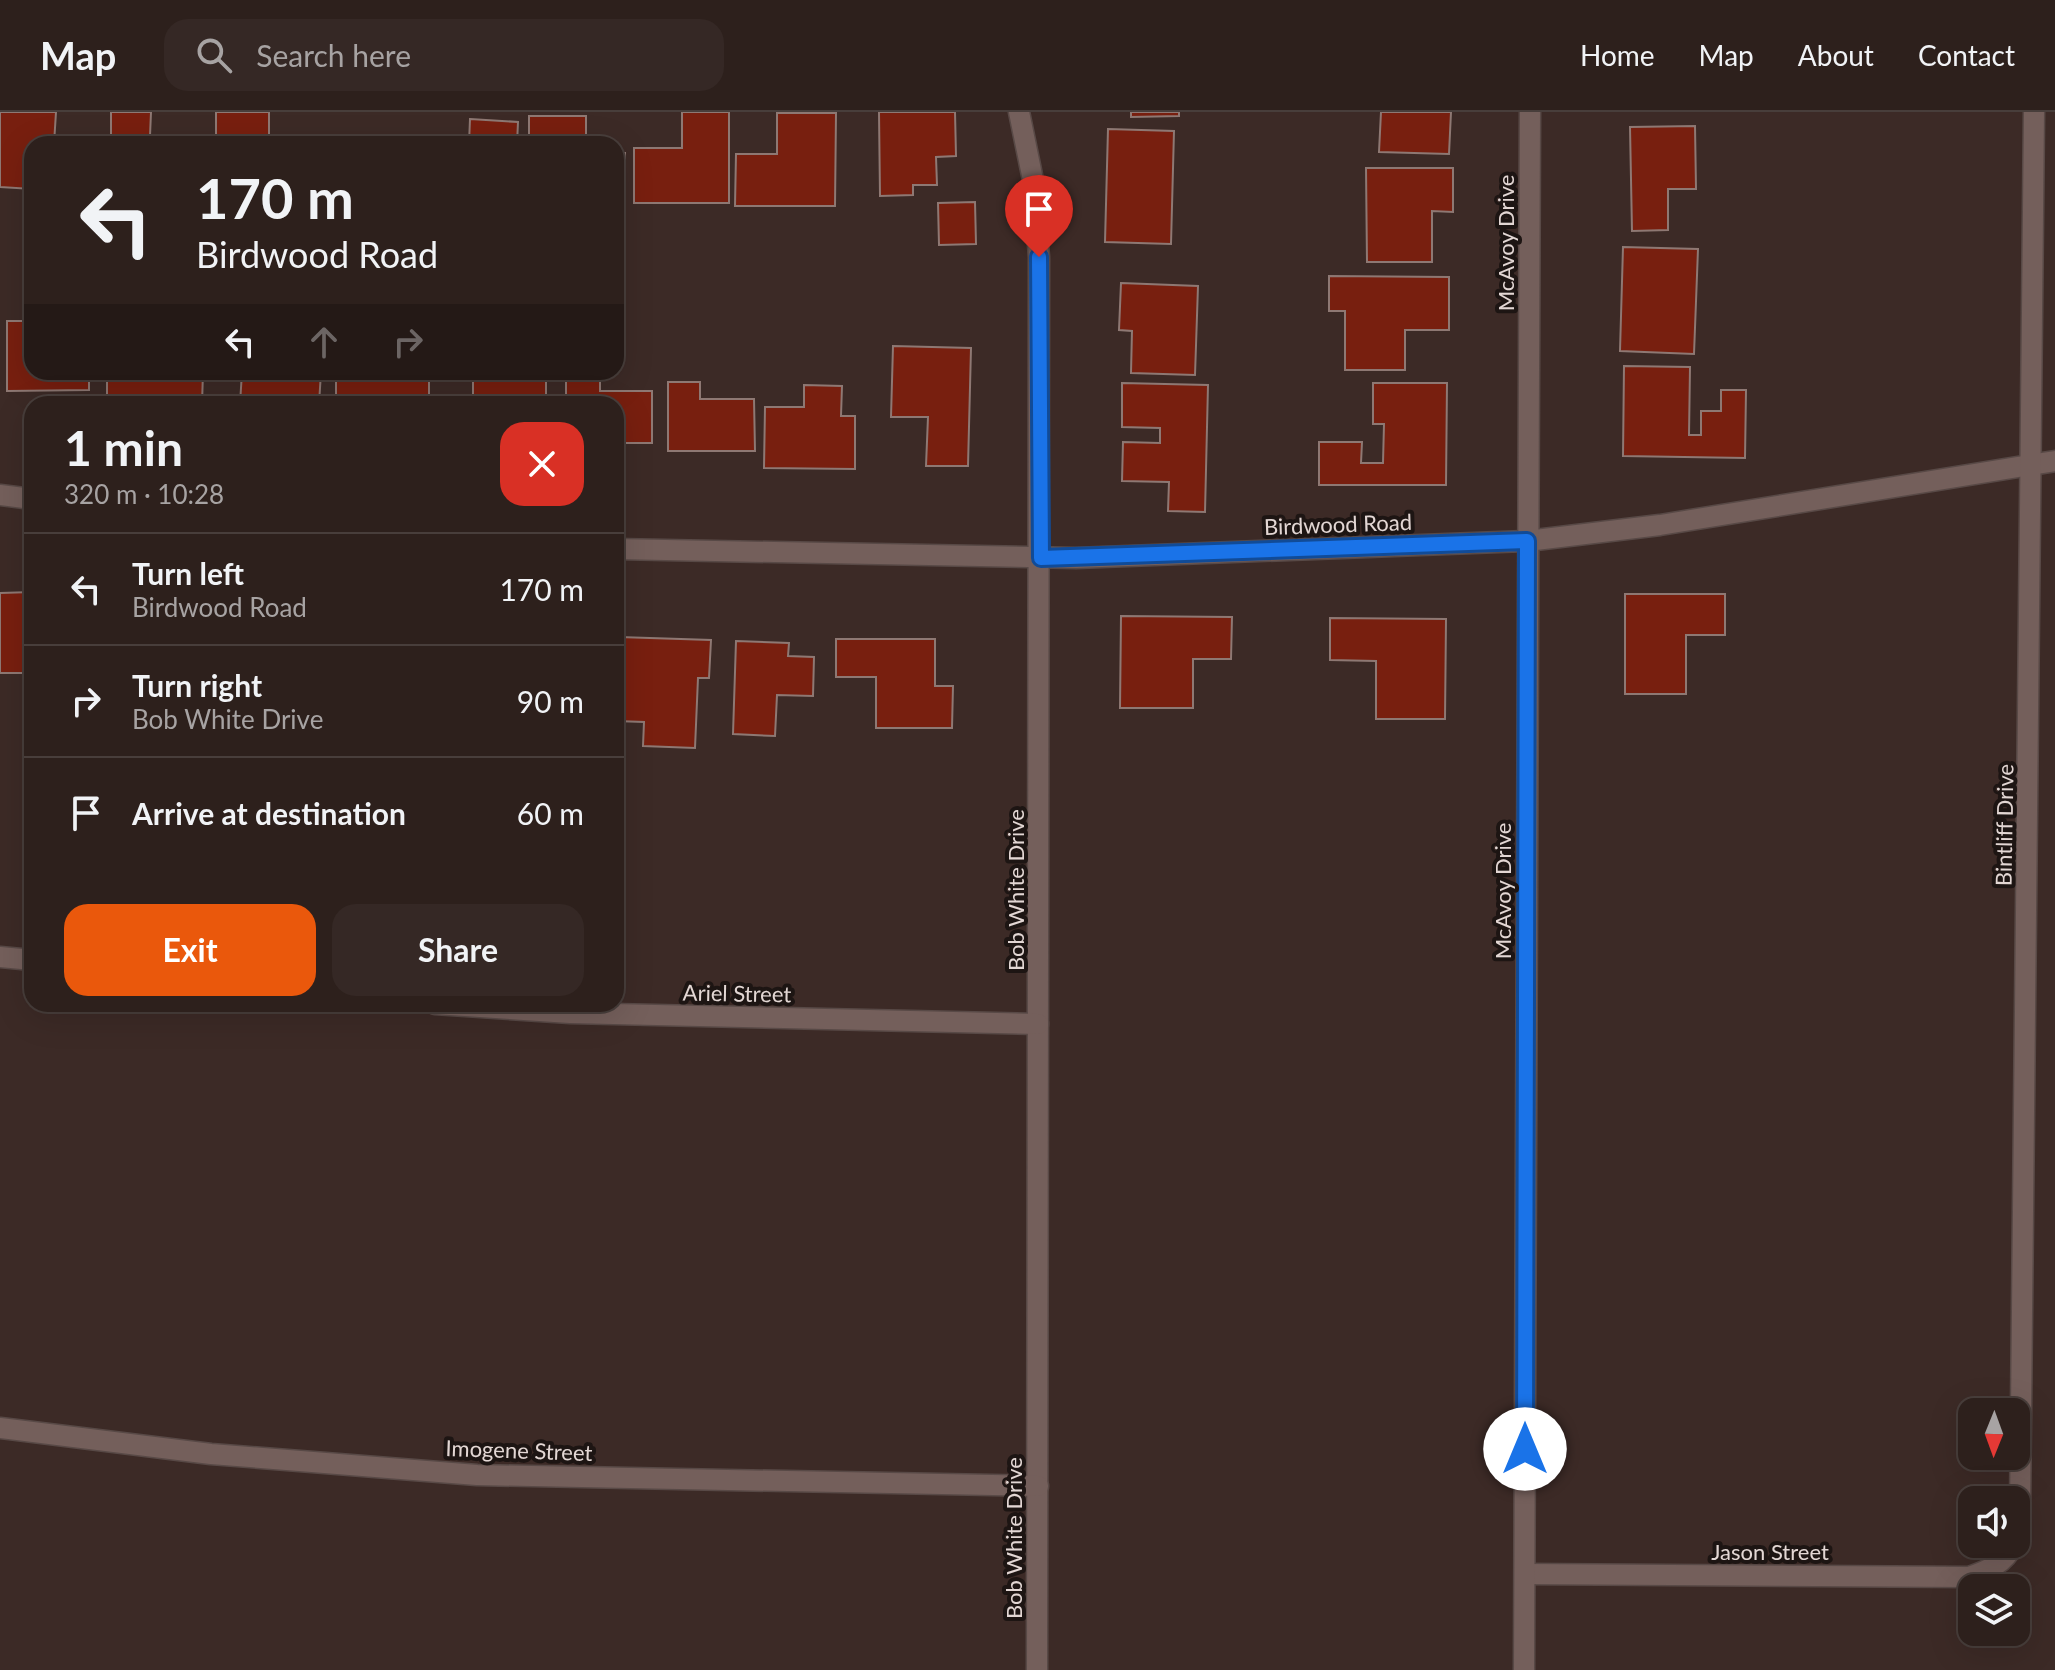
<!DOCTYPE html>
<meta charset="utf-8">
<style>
:root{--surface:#2d201c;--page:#352825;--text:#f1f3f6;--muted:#a7a3a3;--line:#483e3b;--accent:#ea580c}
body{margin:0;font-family:Lato,sans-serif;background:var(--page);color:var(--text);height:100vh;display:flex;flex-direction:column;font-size:30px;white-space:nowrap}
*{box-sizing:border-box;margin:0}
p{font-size:26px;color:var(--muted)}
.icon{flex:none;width:44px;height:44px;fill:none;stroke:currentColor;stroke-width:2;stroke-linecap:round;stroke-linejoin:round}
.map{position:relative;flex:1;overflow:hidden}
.panel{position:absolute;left:24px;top:284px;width:600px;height:616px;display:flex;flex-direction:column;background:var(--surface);border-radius:24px;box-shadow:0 8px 32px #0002,0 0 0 2px var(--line)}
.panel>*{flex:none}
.top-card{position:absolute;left:24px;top:24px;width:600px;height:244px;border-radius:24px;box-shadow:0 8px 32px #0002,0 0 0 2px var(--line);background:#2d201c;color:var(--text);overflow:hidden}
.needle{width:52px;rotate:181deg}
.fabs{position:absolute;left:1958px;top:1286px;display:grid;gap:16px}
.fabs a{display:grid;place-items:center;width:72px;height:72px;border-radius:16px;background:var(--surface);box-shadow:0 8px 32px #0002,0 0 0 2px var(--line);font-size:40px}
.pin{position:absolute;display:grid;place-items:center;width:68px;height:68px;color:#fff;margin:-82px -34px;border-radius:50% 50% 50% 0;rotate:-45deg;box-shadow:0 0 8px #0007}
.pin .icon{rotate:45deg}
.me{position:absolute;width:88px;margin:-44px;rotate:0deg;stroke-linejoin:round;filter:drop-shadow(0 0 6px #0008)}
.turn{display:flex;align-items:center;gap:28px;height:168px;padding:0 40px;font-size:36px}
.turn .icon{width:104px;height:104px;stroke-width:2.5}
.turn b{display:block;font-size:56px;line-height:68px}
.lanes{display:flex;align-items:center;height:76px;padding:0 40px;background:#0003;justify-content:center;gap:40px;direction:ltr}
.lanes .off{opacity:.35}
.round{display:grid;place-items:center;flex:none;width:84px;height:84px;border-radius:24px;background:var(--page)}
.summary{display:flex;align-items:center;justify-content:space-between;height:136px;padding:0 40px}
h1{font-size:48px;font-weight:700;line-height:60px}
.cta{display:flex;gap:16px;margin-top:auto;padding:16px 40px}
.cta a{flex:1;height:92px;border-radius:24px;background:var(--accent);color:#fff;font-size:32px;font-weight:700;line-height:92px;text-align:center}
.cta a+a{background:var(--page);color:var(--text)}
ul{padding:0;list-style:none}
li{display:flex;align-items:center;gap:24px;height:112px;padding:0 40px;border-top:2px solid var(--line)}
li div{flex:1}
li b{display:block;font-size:30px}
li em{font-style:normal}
header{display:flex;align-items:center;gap:48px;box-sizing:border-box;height:112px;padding:0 40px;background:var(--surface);border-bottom:2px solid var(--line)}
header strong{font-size:38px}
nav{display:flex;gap:44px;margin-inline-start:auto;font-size:28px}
.search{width:560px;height:72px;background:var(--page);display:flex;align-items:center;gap:20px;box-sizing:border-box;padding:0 28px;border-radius:24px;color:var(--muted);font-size:30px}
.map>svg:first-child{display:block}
.building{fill:#781f0f;stroke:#8e7873;stroke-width:2}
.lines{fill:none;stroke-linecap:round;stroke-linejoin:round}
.street-casing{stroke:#584946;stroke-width:23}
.street{stroke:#745f5b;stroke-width:20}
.route-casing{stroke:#114b97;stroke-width:20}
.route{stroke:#1a73e8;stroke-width:14}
.labels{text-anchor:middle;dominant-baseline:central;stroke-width:8;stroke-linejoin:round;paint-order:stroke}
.street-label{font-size:22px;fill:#e3d7d4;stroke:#1d1513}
</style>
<header>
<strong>Map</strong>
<div class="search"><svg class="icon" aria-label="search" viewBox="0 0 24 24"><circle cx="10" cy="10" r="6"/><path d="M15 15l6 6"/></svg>Search here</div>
<nav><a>Home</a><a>Map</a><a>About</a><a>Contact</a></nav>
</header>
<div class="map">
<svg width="2055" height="1558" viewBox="0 0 2055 1558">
<rect width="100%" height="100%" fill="#3c2a26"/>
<g class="building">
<path d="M0,0h56l-2,32h8h-30v45l-32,-2z"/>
<path d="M111,0h40l-1,24 57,2 -1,6h-95z"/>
<rect x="216" y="0" width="53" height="32"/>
<path d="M682,0h47v91h-95v-55h48z"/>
<path d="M879,0h76l1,44 -20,1 1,28h-24v10l-33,1z"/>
<path d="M1131,0h48v4l-48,1z"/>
<path d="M1381,0h70l-2,42 -70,-2z"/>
<path d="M777,1h59l-1,93h-100l1,-52h41z"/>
<rect x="529" y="4" width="57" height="28"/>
<path d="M470,7l48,3 -1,22h-48z"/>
<path d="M1695,14l1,63h-28v41l-36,1 -2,-104z"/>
<path d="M1108,17l66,2 -3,113 -66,-2z"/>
<rect x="369" y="26" width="45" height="6"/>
<rect x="616" y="41" width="9" height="47"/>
<path d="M1366,56h87v44l-21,-1v51h-65z"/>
<path d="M975,90l1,42 -37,1 -1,-42z"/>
<path d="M1623,135l75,2 -4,105 -74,-3z"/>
<path d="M1329,164l120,1v53h-44v40h-60v-59h-16z"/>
<path d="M1121,171l77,3 -3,89 -64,-2 1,-42 -13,-1z"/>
<path d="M7,209h25v51h57v18l-82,1z"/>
<path d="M893,234l78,2 -3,118h-42l2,-49h-37z"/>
<path d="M1624,254l66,1 -1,68h12v-24h20v-21h25l-1,68 -122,-2z"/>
<path d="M107,260h96l-1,32h-95z"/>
<path d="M242,260h79l-2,32h-79z"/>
<path d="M336,260h93v28l-93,4z"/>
<rect x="473" y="260" width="73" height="32"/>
<path d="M566,264h34v15h52v52h-36v-39h-50z"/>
<path d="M668,270h32v17h54l1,52h-87z"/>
<path d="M1122,271l86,2 -3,127 -37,-1 1,-29 -47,-1 1,-39 37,1v-15l-38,-1z"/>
<path d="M1373,271h74l-1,102h-127v-43h43l-1,21h22l1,-39h-11z"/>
<path d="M804,273l38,1 -1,30h14v53l-91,-1 1,-61h39z"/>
<path d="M32,480v81h-32v-80z"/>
<path d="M1625,482h100v41h-39v59h-61z"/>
<path d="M1121,504l111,1 -1,42h-38v49h-73z"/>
<path d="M1330,506l116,1 -1,100h-69v-58l-46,-1z"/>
<path d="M619,525l92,3 -2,38h-11l-3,70 -52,-2 1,-24 -28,-1z"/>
<path d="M836,527h99v47h18l-1,42h-76v-51h-40z"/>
<path d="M736,529l53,2 -1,13 26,1 -1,39 -36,-1 -2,41 -42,-2z"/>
</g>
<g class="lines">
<defs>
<g id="street">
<path d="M1019,0l14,68 6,77 -2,1413"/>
<path d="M0,383l32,4"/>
<path d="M616,437l460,9 451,-17 133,-16 395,-64"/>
<path d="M0,845l32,3"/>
<path d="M435,892l135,9 468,11"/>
<path d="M0,1316l211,26 266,21 561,11"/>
<path d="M2016,1427l4,-28 14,-1399"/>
<path d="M1525,1462l444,3c20,-7 35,-13 45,-33"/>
<path d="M1524,1558l6,-1558"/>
</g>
</defs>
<use href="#street" class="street-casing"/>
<use href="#street" class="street"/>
</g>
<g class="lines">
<defs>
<path id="route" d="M1039,145l2,301 486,-17 -2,908"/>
</defs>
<use href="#route" class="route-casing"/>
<use href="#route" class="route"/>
</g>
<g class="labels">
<g class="street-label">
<text transform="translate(1505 131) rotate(-90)">McAvoy Drive</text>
<text transform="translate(1338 412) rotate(-2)">Birdwood Road</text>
<text transform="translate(2004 713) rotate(-89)">Bintliff Drive</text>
<text transform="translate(1015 778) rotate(-90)">Bob White Drive</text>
<text transform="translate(1502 779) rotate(-90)">McAvoy Drive</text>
<text transform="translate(737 881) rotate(1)">Ariel Street</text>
<text transform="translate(519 1338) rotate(2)">Imogene Street</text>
<text transform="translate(1013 1426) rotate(-90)">Bob White Drive</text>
<text x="1770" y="1439">Jason Street</text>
</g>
</g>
</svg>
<div class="fabs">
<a><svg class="needle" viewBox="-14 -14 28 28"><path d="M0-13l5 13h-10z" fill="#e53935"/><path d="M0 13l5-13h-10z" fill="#a7a3a3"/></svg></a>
<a><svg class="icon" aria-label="sound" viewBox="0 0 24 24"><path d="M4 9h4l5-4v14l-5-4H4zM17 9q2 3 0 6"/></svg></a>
<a><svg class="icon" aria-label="layers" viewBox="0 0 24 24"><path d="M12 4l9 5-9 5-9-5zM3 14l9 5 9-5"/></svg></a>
</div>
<div class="pin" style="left:1039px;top:145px;background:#d93025"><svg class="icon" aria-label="arrive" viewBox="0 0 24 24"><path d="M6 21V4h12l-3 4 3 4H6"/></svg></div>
<svg class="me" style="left:1525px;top:1337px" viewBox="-20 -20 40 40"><circle r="19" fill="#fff"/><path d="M0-13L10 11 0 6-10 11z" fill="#1a73e8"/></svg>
<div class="top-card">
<div class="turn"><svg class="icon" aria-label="left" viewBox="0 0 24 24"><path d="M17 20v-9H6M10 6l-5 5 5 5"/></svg><div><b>170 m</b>Birdwood Road</div></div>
<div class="lanes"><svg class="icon" aria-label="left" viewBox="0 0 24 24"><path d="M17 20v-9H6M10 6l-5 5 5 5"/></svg><svg class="icon off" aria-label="ahead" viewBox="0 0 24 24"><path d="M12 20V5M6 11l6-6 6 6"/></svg><svg class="icon off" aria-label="right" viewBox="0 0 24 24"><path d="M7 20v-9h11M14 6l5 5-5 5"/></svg></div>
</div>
<section class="panel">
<div class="summary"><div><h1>1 min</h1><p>320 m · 10:28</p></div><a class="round" style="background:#d93025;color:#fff"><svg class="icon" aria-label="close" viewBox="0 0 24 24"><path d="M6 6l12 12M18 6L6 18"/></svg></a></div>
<ul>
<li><svg class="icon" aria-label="left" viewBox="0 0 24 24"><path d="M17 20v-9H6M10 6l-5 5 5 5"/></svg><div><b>Turn left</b><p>Birdwood Road</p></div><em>170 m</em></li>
<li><svg class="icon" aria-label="right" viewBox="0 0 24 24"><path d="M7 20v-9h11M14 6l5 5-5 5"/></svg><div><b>Turn right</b><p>Bob White Drive</p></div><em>90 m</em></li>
<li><svg class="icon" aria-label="arrive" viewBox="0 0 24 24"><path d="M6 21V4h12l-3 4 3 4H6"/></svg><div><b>Arrive at destination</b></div><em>60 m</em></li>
</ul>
<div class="cta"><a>Exit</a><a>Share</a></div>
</section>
</div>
